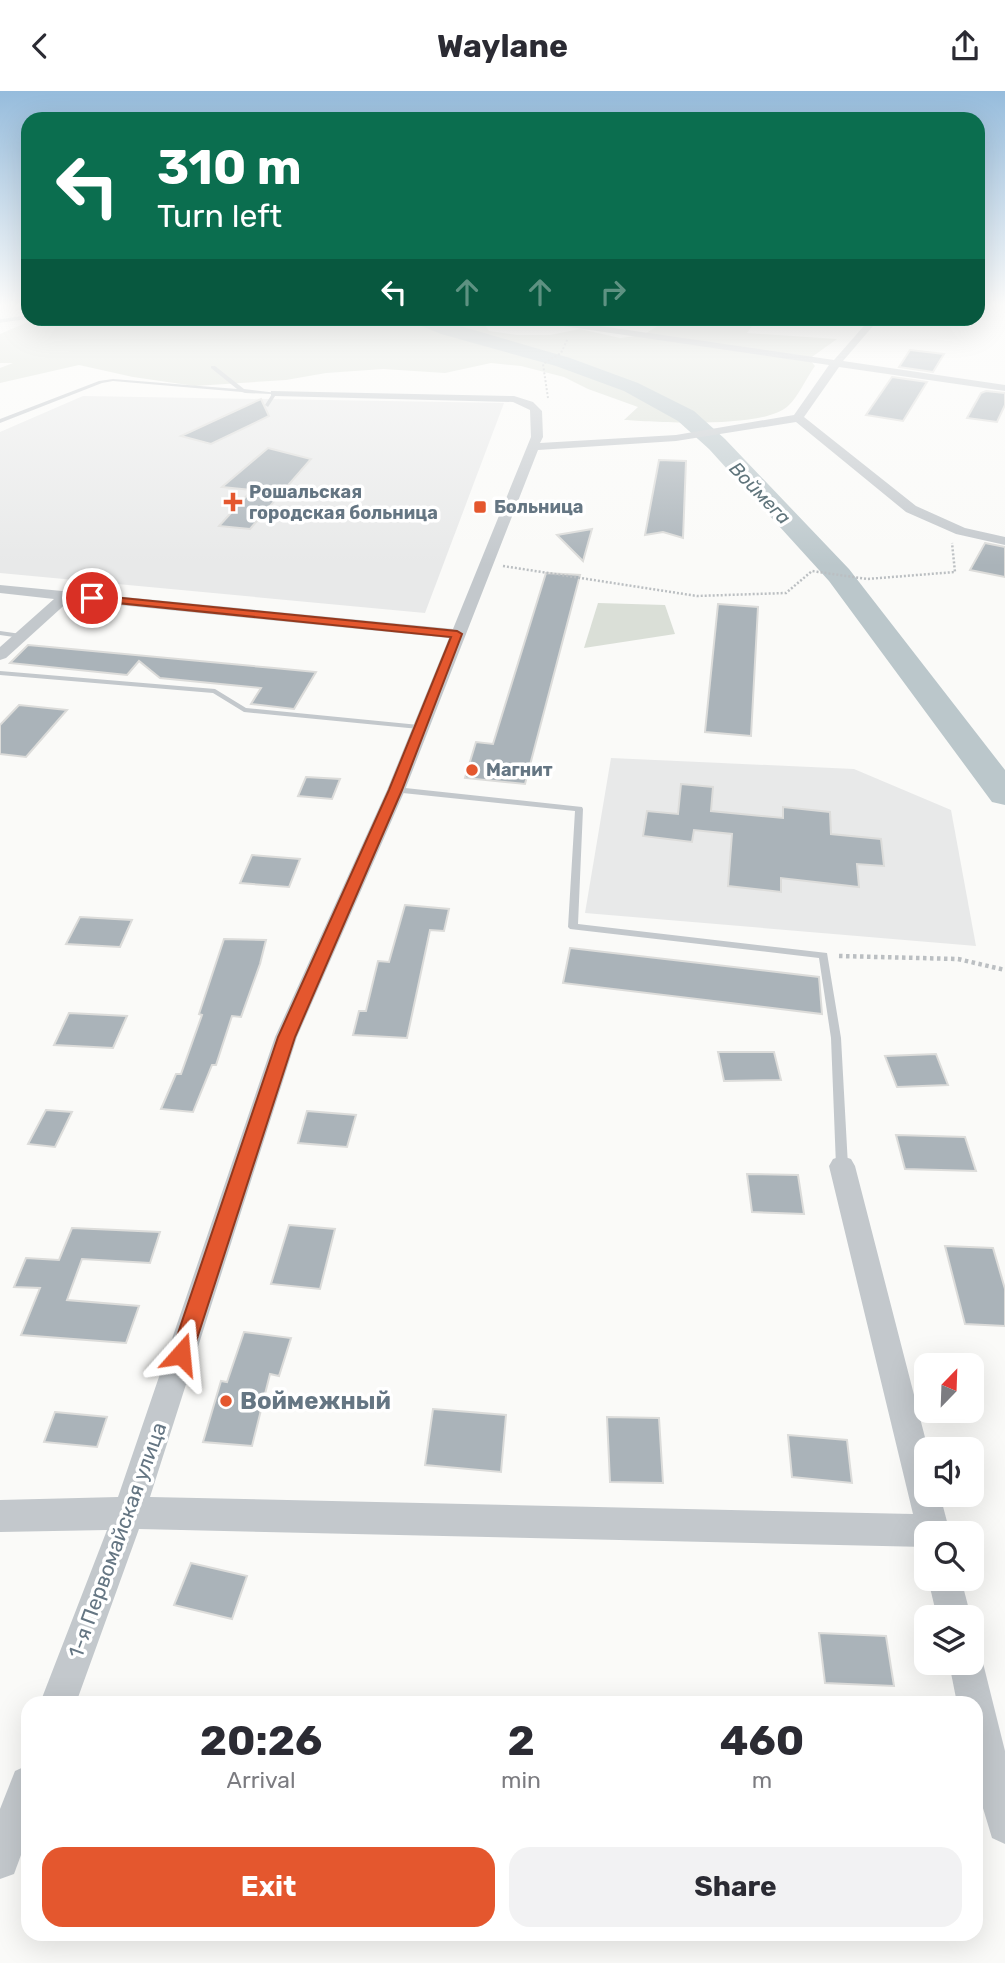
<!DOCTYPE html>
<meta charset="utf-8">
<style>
:root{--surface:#fff;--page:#f2f2f3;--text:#2b2b33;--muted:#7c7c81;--accent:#e4572e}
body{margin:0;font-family:Rubik,sans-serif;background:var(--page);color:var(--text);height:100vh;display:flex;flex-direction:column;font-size:26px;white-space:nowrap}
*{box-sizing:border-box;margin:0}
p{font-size:23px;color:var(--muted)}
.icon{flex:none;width:38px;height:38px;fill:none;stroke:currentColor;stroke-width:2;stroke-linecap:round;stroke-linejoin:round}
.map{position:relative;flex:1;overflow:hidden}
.details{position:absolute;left:21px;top:1605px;width:962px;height:245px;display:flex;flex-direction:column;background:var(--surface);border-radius:21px;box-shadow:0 7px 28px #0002}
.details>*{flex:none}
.banner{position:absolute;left:21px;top:21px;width:964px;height:214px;border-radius:21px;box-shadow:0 7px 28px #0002;background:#0b6e4f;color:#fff;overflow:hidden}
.needle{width:46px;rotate:23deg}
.fabs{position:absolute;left:914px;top:1262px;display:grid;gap:14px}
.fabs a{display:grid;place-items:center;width:70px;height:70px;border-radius:14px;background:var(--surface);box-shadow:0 7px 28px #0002;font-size:35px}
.pin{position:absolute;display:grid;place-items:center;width:60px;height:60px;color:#fff;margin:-30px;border:4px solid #fff;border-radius:50%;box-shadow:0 2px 7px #0007}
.me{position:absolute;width:77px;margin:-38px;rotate:18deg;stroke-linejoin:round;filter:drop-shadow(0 0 5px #0008)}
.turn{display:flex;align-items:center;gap:24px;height:147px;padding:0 21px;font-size:32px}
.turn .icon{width:91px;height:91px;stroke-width:2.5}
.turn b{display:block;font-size:49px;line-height:60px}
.lanes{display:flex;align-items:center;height:66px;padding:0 21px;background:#0003;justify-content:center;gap:35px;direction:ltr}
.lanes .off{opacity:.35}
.eta{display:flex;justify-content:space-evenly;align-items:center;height:119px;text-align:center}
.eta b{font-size:42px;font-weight:700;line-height:49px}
.primary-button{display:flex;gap:14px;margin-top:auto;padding:14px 21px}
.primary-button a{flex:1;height:80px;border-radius:21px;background:var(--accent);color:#fff;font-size:28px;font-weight:700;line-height:80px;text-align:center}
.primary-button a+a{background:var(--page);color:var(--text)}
header{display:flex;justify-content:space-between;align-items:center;height:91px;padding:0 21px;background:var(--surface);font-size:32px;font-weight:700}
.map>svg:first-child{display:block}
.built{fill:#e8e9e9}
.green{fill:#dadfd7}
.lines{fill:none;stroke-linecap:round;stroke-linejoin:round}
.stream{stroke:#bbc7cb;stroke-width:3.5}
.river{fill:#bbc7cb;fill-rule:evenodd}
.building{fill:#aab3b9;stroke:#dcdcda;stroke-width:2}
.path-far2{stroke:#bbbfc2;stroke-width:2;stroke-dasharray:2 2;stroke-linecap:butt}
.path-far1{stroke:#bbbfc2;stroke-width:2.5;stroke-dasharray:2 2;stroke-linecap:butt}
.path{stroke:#bbbfc2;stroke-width:4.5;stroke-dasharray:3.5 3.5;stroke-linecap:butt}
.lane{fill:#c3c8cc;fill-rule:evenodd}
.street{fill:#c3c8cc;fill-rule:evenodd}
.route{fill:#e4572e;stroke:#94391e;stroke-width:2}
.poi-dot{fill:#e4572e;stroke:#fff;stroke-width:2.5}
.labels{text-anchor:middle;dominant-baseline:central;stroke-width:7;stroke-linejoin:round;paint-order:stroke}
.far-poi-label{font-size:18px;font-weight:bold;fill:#657683;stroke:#fff;text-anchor:start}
.far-water-label{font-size:19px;font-style:italic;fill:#60757c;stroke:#fff}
.street-label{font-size:21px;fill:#657683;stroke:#fff}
.near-poi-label{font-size:24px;font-weight:bold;fill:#657683;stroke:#fff;text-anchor:start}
</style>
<header><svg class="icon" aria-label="back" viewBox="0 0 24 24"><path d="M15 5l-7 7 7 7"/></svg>Waylane<svg class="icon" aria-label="share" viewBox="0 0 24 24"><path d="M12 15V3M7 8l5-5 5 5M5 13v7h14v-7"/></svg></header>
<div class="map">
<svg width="1005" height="1872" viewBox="0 0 1005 1872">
<rect width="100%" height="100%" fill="#fafaf8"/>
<g class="built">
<path d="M83,305l421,7 -79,210 -425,-40v-141z"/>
<path d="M611,667l243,11 97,41 25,136 -391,-33z"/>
</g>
<g class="green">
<path d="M48,228h433l8,12 28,4h33l30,-6 40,9 23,-3 26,-16h88l-10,14 90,6 -28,20 6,7c-9,12 -16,30 -27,40 -24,23 -130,16 -164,14l14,-13 -50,-18 -24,-12 -43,-11 -30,-3 -46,10 -62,-4 -57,4 -40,7 -91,6 -62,-9 -54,-12 -79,18v-15l13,-5h-13v-29l28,-12z"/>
<path d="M598,512l67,2 10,29 -91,14z"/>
</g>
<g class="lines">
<path class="stream" d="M0,230l28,-4"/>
<path class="river" d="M412,228h24l134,39 68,25 56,28 31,28 124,130 156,201v35l-13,-3 -163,-221 -120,-132 -31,-28 -54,-30 -68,-25 -115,-32 -27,-11z"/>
</g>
<g class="building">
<path d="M910,259l34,4 -11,18 -34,-5z"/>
<path d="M892,286l35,5 -24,39 -37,-6z"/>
<path d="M986,300l19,2v12l-8,17 -30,-4 14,-25z"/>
<path d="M261,308l8,17 -58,28 -30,-8z"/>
<path d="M268,357l43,11 -61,70 -31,-3 33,-36 -30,-3z"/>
<path d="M659,369l27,1 -3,77 -20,-6 -18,3z"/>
<path d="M592,438l-9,32 -26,-26z"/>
<path d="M985,452l20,4v30l-35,-7z"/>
<path d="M546,482l34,2 -55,209 -60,-6 11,-36 17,2z"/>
<path d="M718,513l40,3 -7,129 -46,-4z"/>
<path d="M28,554l246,23 42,4 -22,37 -43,-5 10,-16 -101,-10 -21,-17 -12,14 -117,-12z"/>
<path d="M19,614l48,5 -41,47 -26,-3v-29z"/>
<path d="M306,686l34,2 -8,20 -34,-3z"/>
<path d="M681,693l32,3 -2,24 72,7v-11l47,5 1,22 50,5 3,27 -27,-2 2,23 -78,-9v14l-53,-6 4,-52 -38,-4 -2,12 -49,-6 4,-25 31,3z"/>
<path d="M252,764l48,4 -11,28 -49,-4z"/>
<path d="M405,814l44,4 -5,22 -14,-1 -23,108 -54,-3 6,-24h7l12,-50 11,1z"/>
<path d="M80,826l52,3 -12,27 -54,-3z"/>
<path d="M224,848l42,1 -6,24 -19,53 -9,-1 -16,49h-4l-19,47 -32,-3 15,-35h5l21,-59 -3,-1z"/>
<path d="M570,857l249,29 3,37 -259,-31z"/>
<path d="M69,922l58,3 -14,32 -59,-3z"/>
<path d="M718,961h56l7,28 -57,1z"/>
<path d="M936,963l12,31 -51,2 -12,-31z"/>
<path d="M46,1019l26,2 -17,35 -27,-3z"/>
<path d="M307,1020l49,4 -9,32 -49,-4z"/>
<path d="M896,1044l69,2 11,34 -71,-2z"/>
<path d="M747,1083l51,1 6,39 -52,-2z"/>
<path d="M289,1134l46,4 -15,60 -49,-5z"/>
<path d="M72,1137l88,4 -10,31 -68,-4 -15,41 72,6 -13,37 -105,-8 19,-47 -26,-1 12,-29 33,2z"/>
<path d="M945,1155l48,2 12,41v37l-40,-2z"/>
<path d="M244,1241l47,6 -12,38 -9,-2 -18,72 -49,-4 18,-61 6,1z"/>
<path d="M433,1318l73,6 -5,57 -76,-7z"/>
<path d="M55,1321l52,5 -10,30 -53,-5z"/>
<path d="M607,1326l52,1 4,65 -53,-1z"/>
<path d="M788,1344l59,5 5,43 -60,-6z"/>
<path d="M191,1472l56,13 -15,43 -58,-14z"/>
<path d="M819,1542l67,3 8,50 -69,-3z"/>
</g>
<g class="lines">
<path class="path-far2" d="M548,307l-5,-34 18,-11 7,-15"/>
<path class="path-far1" d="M503,475l194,30 89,-3 26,-22 55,8 88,-7 -3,-29"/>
<path class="path" d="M839,865l119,3 47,11"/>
<g class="lane">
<path d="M211,275h4l29,23 33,4 -9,14 -3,-2 7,-11 -27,-1 -3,-1 -129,-11 -11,2 -102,40v-4l99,-38 14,-2 124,10 -26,-21z"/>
<path d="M0,540l21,3 4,2 -4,2 -21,-3z"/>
<path d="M0,580l215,18 31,19 173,17 4,2 -4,2 -175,-17 -31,-19 -213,-18z"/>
<path d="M396,696l186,20 1,2 -5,115 249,29 14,85 7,128 -2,3 -4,2 -4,-2 -2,-3 -5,-128 -12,-80 -249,-29 -2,-2 7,-116 -182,-19 -1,-2z"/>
</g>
<g class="street">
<path d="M532,228h20l282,41 36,-41h9l-36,42 162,24v6l-166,-24 -35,50 112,89 49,22 40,9v8l-49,-11 -50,-22 -110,-90 -120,19 -138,9 -133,340 -108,247 -147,460 763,17 -84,-348 4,-7 9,-3 9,3 4,7 73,283h-2v46h14l10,38h-24v14l-787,-18 -63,174h-36l67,-173 -107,2v-32l118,-3 157,-460 112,-247 62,-152 -379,-38 -64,58 -6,2v-13l54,-48 -54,-6v-8l453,44 78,-192 -1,-27 -17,-8 -238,-6 -4,-1v-4l243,5 19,6 9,9 1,26 -3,6 136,-8 118,-20 35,-50 -293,-43z"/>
<path d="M928,1488h33l10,38h-34z"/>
<path d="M971,1557l7,3 5,12 22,88v93l-13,-6 -16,-53v-82h-19l-8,-40h22z"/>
<path d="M28,1674v71l-14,38 -14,5v-70l15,-38z"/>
</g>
</g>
<linearGradient id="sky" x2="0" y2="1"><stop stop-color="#96bcdc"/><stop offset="0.45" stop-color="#fdfdfc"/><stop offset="1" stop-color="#fdfdfc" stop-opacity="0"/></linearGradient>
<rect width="1005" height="475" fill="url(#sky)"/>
<path class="route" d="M92,504l365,36 5,3 -60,156 -107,247 -103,317 -3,7 -8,2 -7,-2 -3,-7 107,-317 111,-247 62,-153 -363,-37v-4z"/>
<g class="poi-dot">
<path d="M229.5 400.5h7v7h7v7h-7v7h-7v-7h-7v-7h7z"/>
<rect x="473" y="409" width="14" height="14" rx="3.5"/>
<circle cx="472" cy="679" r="7"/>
<circle cx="226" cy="1310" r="7"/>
</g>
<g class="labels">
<g class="far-poi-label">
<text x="249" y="401">Рошальская<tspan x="249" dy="21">городская больница</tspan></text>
<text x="494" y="416">Больница</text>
<text x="486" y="679">Магнит</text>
</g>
<g class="far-water-label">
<text transform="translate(760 402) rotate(46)">Воймега</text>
</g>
<g class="street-label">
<text transform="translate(117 1449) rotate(-70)">1-я Первомайская улица</text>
</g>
<g class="near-poi-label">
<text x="240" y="1310">Воймежный</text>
</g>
</g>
</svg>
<div class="fabs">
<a><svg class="needle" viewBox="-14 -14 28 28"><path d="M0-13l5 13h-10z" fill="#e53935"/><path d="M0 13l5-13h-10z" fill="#7c7c81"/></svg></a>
<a><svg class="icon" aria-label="sound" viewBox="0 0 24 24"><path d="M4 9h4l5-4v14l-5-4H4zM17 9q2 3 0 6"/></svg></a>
<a><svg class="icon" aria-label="search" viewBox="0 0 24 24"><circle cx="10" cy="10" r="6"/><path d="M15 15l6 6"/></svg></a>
<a><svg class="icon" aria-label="layers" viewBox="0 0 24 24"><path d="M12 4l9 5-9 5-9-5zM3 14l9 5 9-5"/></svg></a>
</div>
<div class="pin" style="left:92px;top:507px;background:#d93025"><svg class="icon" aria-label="arrive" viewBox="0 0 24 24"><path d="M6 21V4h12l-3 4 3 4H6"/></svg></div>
<svg class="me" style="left:181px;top:1263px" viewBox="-20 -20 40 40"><path d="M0-17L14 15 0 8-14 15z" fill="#e4572e" stroke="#fff" stroke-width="4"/></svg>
<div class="banner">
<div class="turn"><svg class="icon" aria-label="left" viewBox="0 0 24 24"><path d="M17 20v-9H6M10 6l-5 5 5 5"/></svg><div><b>310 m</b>Turn left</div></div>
<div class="lanes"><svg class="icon" aria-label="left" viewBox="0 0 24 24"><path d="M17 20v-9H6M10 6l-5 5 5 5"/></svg><svg class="icon off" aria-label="ahead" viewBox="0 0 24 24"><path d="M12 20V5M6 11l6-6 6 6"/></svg><svg class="icon off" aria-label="ahead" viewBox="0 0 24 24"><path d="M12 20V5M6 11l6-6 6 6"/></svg><svg class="icon off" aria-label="right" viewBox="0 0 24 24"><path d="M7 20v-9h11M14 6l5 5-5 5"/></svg></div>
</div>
<section class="details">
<div class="eta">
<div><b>20:26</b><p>Arrival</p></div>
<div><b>2</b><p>min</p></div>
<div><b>460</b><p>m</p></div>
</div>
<div class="primary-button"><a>Exit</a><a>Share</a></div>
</section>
</div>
